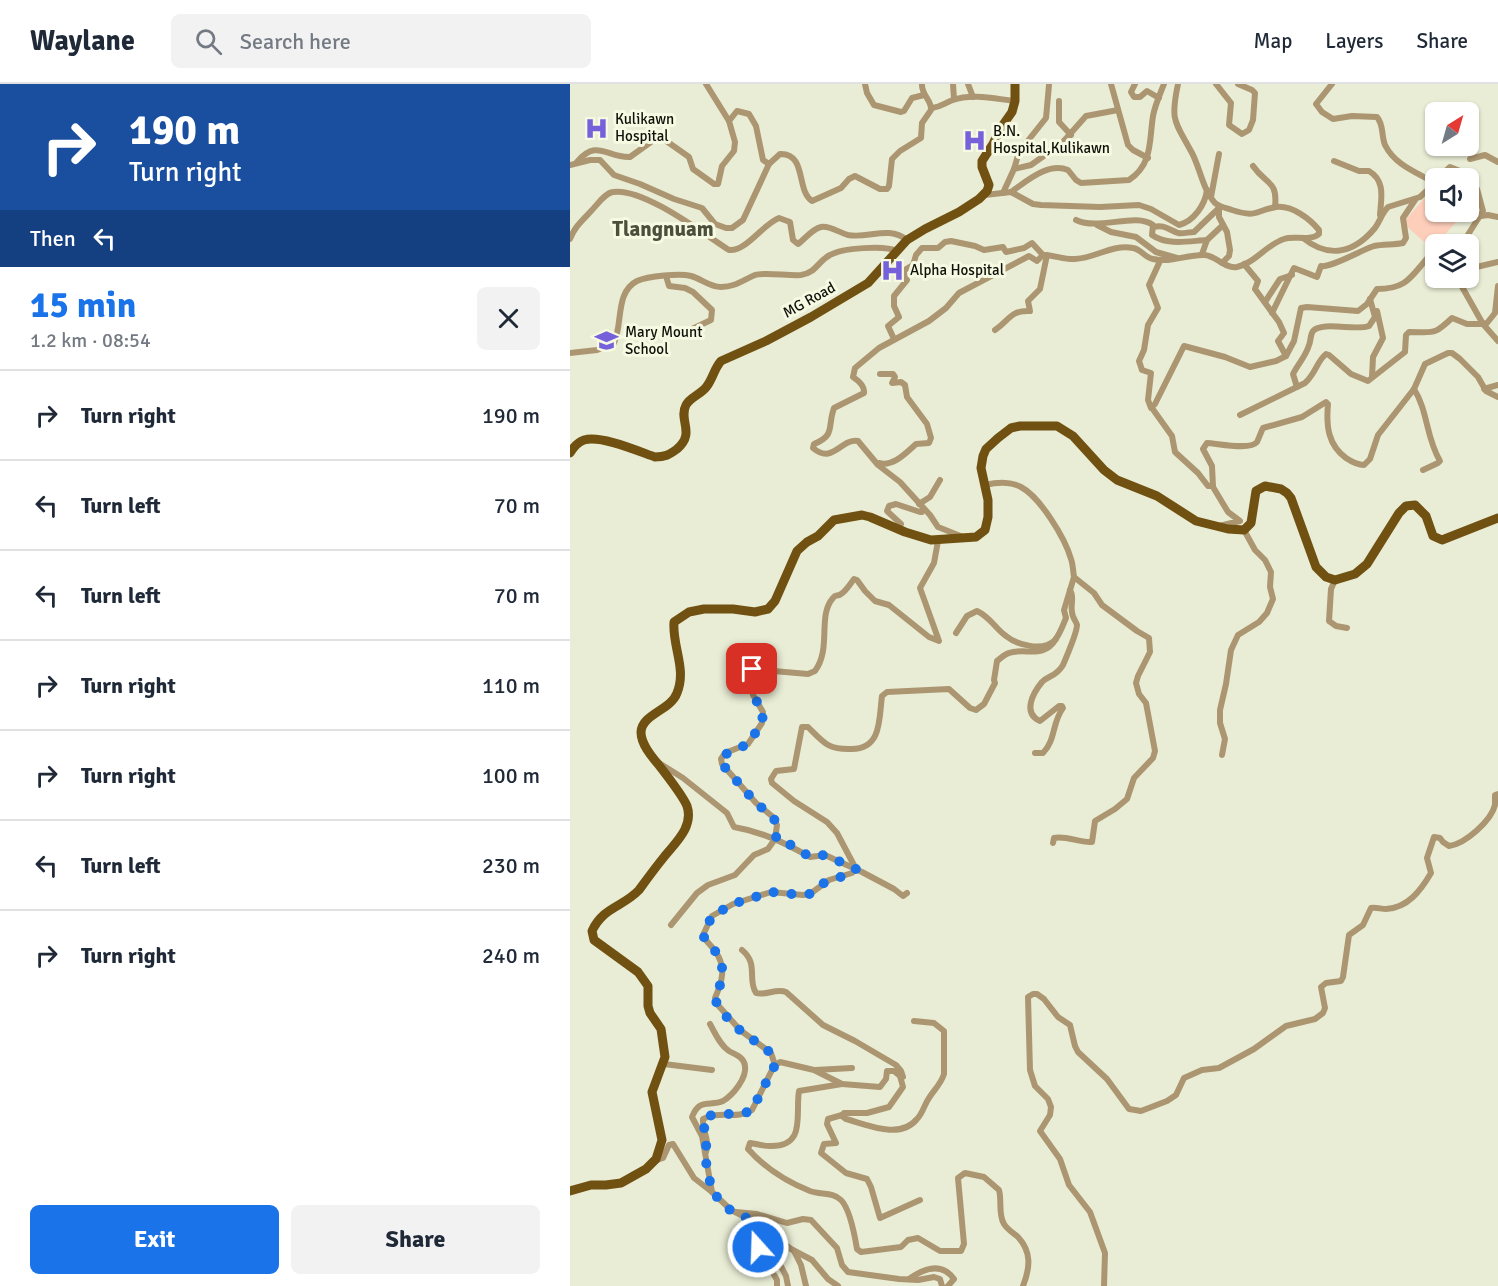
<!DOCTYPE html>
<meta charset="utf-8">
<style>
:root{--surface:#fff;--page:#f2f2f3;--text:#1f2937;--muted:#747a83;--line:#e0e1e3;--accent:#1a73e8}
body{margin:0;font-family:Signika,sans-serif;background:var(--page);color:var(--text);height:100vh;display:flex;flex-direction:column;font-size:22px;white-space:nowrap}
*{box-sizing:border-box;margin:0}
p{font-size:20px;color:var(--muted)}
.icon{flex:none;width:33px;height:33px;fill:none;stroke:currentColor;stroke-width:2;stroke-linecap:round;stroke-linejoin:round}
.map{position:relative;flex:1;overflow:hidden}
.details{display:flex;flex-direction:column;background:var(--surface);width:570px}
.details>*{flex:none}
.guide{background:#1a4fa0;color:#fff;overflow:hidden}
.needle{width:39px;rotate:37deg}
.tools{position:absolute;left:855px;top:18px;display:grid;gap:12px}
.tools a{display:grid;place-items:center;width:54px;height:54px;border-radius:9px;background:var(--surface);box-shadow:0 2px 4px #0004;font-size:30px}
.pin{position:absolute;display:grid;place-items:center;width:51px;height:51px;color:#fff;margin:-26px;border-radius:12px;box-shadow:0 3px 9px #0006}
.me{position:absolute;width:66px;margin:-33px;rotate:340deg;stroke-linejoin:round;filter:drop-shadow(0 0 4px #0008)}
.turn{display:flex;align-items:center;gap:21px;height:126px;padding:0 30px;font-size:27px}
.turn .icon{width:78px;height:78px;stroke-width:2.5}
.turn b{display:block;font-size:42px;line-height:51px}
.then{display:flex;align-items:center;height:57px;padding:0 30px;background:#0003;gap:12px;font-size:22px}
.round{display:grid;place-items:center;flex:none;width:63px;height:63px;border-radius:9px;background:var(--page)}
.summary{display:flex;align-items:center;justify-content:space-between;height:102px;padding:0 30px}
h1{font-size:36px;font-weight:700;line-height:45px;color:var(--accent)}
.button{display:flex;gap:12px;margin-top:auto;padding:12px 30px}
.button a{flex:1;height:69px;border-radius:9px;background:var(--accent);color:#fff;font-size:24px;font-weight:700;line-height:69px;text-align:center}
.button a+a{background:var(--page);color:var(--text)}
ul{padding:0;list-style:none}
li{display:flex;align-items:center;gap:18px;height:90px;padding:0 30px;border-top:2px solid var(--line)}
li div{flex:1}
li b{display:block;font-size:22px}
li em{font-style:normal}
header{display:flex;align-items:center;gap:36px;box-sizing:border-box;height:84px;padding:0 30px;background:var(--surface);border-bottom:2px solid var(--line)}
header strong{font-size:28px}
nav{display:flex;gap:33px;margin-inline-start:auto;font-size:21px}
.search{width:420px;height:54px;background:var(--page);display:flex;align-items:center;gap:15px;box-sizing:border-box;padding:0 21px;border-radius:9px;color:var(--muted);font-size:22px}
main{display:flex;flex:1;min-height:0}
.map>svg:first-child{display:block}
.green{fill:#fdceba}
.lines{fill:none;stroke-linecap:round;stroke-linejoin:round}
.street{stroke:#ac9671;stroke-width:6}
.primary{stroke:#715112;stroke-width:9}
.route{stroke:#1a73e8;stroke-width:10;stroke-dasharray:0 18}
.labels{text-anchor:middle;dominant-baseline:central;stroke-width:6;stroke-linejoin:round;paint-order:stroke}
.poi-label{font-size:15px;fill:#101109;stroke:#f6fae3;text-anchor:start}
.street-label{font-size:15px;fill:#101109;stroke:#f6fae3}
.district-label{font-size:21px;font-weight:bold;fill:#4c4f3c;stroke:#f6fae3}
</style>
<header>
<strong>Waylane</strong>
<div class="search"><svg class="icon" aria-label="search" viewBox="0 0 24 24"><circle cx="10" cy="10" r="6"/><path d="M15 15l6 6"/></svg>Search here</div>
<nav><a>Map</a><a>Layers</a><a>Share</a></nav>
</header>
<main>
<section class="details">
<div class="guide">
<div class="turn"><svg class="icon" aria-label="right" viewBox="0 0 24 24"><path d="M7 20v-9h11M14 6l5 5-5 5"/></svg><div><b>190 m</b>Turn right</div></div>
<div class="then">Then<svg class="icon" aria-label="left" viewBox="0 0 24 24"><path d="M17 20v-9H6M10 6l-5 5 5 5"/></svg></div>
</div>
<div class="summary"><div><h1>15 min</h1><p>1.2 km · 08:54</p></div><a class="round"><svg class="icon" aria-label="close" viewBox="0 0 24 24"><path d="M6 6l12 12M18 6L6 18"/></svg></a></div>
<ul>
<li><svg class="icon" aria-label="right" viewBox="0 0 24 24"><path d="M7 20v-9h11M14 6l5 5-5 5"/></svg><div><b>Turn right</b></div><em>190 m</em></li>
<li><svg class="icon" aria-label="left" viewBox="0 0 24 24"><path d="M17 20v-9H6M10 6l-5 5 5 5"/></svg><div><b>Turn left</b></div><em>70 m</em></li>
<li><svg class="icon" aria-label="left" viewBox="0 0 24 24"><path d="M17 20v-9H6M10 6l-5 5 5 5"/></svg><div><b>Turn left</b></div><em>70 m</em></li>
<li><svg class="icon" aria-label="right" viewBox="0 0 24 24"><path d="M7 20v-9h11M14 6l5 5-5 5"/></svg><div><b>Turn right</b></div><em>110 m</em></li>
<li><svg class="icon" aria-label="right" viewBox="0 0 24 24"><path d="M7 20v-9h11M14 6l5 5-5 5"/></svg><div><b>Turn right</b></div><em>100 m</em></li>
<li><svg class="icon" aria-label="left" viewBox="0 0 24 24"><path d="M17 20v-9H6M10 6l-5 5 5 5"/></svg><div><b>Turn left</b></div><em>230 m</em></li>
<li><svg class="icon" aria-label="right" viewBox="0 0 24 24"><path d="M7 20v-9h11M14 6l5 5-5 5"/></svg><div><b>Turn right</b></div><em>240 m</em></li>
</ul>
<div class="button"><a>Exit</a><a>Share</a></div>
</section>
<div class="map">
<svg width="928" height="1202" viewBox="0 0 928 1202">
<rect width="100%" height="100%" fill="#e9edd5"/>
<path class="green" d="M865,102l1,26h29l-33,37 -29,-26z"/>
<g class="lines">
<g class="street">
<path d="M295,0l2,9 7,12 27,7 3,-1 8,-13 12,-3"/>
<path d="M383,0l1,15"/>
<path d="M398,0l5,13"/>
<path d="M541,0l17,61 5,5 15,8"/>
<path d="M565,0l-4,8 3,5h6l7,-6 12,7"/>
<path d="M646,0l15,19 -2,22 13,9 7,-4 4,-10 2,-27 -3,-3 -14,-6"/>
<path d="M762,0l-16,20 6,8 11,7 19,-3 25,1c7,8 4,18 8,28 10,20 31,27 50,38"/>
<path d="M489,17v21l12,13"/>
<path d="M362,24c11,-2 12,-5 21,-8 19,-7 43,-1 62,1"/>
<path d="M159,37l8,-10 12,3 7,12 7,34 6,4"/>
<path d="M900,75l15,-4 13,7"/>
<path d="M764,77l25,10h10c17,10 12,28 11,44"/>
<path d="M7,78c20,-24 30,-4 53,-5l25,-18 7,-1 27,19 4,12 21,15h4l4,-18 12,-15 1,-9 -6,-21 -23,-37"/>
<path d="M0,81l20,-5h10l14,15 26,9 34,15 28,9 13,16 11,4h6l11,-8 26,-56 11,-10c27,-1 16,37 32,47l29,-13 8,-9 6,-3 25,13h7l2,-3 3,-27 8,-8 21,-13 1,-15 9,-13c1,-10 -10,-15 -9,-26"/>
<path d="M683,82c13,19 25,14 22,41"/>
<path d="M444,85l5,-17 27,-34 3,-33"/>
<path d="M868,94l12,-11 10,4 8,7"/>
<path d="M441,108c16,-11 37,-30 57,-22l8,10 5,3 48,-3c24,-16 20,-39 24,-64 2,-11 7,-22 11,-32"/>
<path d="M433,109l11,-24 17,-4 31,-22 24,-27 32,-6"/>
<path d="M415,111l26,-3 22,12 8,1 59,2 39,-2 12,4 28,16c15,-4 26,-20 28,-35"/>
<path d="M641,113l8,-43"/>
<path d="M649,122v11l8,15 3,18 -1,6 -7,7"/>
<path d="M911,132l7,-1 10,2"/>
<path d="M506,136c23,11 59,-8 77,5l-1,10c16,11 37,6 55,5"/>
<path d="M527,141l14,7 25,5 20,15 21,6"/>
<path d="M584,143c10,-3 15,3 24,6 5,1 11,-1 16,-1l25,-24"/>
<path d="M733,154c26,21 51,15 72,-10 5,-7 7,-15 13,-21l32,-10 16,-15"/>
<path d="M0,155c5,-13 13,-19 22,-29 6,-6 13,-17 21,-18 30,-5 91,42 116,58 17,2 34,-26 50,-32l11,4 3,18 5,4c7,-5 14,-15 23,-17 8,-2 19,6 27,8 21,4 40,-10 59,5"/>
<path d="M892,160l21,-33 -6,-22 -9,-10"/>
<path d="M632,170l5,-14 16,-15"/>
<path d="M590,177l-11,24 9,23 -10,17 -4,25 -5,11 3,9 9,3 -3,27 3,8 4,-4 29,-58 41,11 25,10 26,-6 10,-5 8,-15 7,-33 6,-1 51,4 9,-7 10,-15c31,0 34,-13 54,-35l5,-2"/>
<path d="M674,180l14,17 -3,8 24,33 5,11 -6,8 8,15"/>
<path d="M898,185l30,-7"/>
<path d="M96,192l3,10 16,2 8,4 19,18 -1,10 -19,9"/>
<path d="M887,194l26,46 15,17"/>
<path d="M695,218l15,-23 12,-4"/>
<path d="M702,229l22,-45 23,9 4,-11c10,2 40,-16 53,-20 10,-2 20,-1 29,-3l3,-5 -3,-20 12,-18"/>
<path d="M425,246c15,-10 15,-20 35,-19l-2,-10 12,-12 7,-34"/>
<path d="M324,255l-6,-13 11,-9 -5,-11v-10l13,-16 -4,-9 10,-6 3,-10 6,-7h16l7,-6 6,-1 24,5 9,4 19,-3 3,5 18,-4 8,-5 11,12"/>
<path d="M0,269l27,-3 17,-7c9,-19 1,-51 23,-62 11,-5 43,-8 54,-5 11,3 18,11 30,11 14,0 22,-7 34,-12 9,-3 34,1 46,0 15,-2 17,-14 29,-20 12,-7 55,-10 67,-4"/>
<path d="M802,293l1,-20 10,-19 -6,-27"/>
<path d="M727,303l-4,-13c5,-10 13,-18 16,-29 2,-4 1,-10 4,-14 9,-10 43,0 56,-5l6,-9 -5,-18"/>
<path d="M844,305c14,22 12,49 26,72l-2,2 -15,7"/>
<path d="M914,305l14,-4"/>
<path d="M582,324l20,28 3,16 23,21 10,13h5"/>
<path d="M670,331l65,-32c11,-10 12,-22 21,-29l3,1 22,19 17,7 37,-29 1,-17 3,-3c25,0 24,4 43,-14l15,6h16l4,-1 8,-10 3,-27"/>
<path d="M309,379c14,4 27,-10 37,-19l13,-1 2,-5 -4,-14 -20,-27 -2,-12 -4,-3 -9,1 3,-6 -2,-3h-13"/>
<path d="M415,401c12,-3 25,-4 36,2 19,10 44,51 50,72 2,5 2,12 3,18l20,16 8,12 35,26 12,7 1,14 -12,24 -2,7 3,11 7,9 9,48 -2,7 -19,20 -7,21 -12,10 -20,12 -3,21c-13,1 -26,-7 -38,-4l-1,5"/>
<path d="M349,420l11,-7 10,-17"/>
<path d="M649,442l21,-5 -12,-9 -15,-25 -1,-21 -9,-17 4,-6c9,0 43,8 50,-1 2,-4 4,-10 6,-14l39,-11 24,-15 2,2c-2,22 0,41 18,54 6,4 11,7 18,7l6,-6 8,-24 36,-46 11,-25 23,-11h4l8,6 18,18 8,14 12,6"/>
<path d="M328,445l3,-5 -14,-13 2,-5 7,-2 24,8h2l1,-4"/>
<path d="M393,453l-25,-10 -8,-12 -30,-33 -22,-17 -20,-24c-17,-3 -25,24 -45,7l1,-4c22,-9 13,-17 20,-36l30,-15c1,-7 -5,-12 -11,-16l2,-9 24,-20 50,-27 17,-13 13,-15 70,-37 8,5 6,-6c11,0 22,5 32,4 21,-1 37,-15 58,-11 8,1 12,10 20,11 18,4 32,-4 50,-4 12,-1 21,14 34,12 18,-4 29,-22 47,-28 11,-4 25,3 35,-5v-4c-9,-11 -27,-25 -43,-23 -22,4 -19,11 -44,3 -6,-2 -12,-3 -17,-7 -12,-13 -15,-35 -23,-50 -17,-32 -22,-31 -14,-69"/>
<path d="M765,496l-4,9 -2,32 7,5 11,2"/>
<path d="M386,549l11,-17 10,-5c13,6 18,17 29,25 11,9 37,16 49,4 5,-6 8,-15 11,-22l-2,-8 10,-33"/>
<path d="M465,669h8c13,-13 9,-31 20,-45l-1,-2h-3l-19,15c-18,-8 -7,-28 2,-39 7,-7 14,-5 21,-17 3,-7 14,-33 14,-40 -1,-4 -5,-8 -5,-13 -2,-8 3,-14 -2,-22"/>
<path d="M652,671l3,-16 -5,-16v-13l6,-26 5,-34 7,-15 21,-13 8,-9 6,-14 -3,-12 1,-15 -6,-12 -10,-10 -11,-20"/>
<path d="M89,679l24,15 44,35 7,14c29,5 51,16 76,30l15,-2 37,17 32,17 9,7 4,-3"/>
<path d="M101,841l26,-32 11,-8 27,-10 19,-20 14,-6 7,-10 2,-14 -4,-8 -17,-14 -34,-39 -1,-5 4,-6 23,-9 14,-21 1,-11 -10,-17 -4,-24 3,-2 56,5 7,-3c17,-23 2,-55 18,-73 3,-4 4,-1 8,-4 5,-3 9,-10 13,-15l3,1 8,11 10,10 14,4 40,32 10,4 -19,-53 14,-25 4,-22"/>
<path d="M172,866c17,14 5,29 14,43 10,3 20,-5 30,-1l37,33 32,16 41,24 5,6 2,6"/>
<path d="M140,940c5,9 10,21 19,27 7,4 15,6 16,15 2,12 -12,29 -22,35 -13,6 -23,-4 -31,16l10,19 10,56"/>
<path d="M94,980l48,6"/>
<path d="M205,981l-4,-12 -31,-23 -23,-26 -2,-6c7,-16 12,-31 0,-47 -4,-6 -9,-9 -12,-16l9,-19 21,-12 38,-12 32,3 7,-1 19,-14 23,-7 4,-4 -19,-36 -10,-11 -33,-21 -22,-18 -1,-4 5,-8 18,-2 8,-42h6c16,16 20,23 44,22 30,0 27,-31 30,-53l5,-4 62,-3 21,19 6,2 8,-6 11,-21 -1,-3 3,-19c4,-3 8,-7 12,-8 17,-6 34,7 47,-14"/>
<path d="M245,986l37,-2"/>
<path d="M272,1000l-43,7c-4,23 8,56 -29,55 -7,0 -13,-2 -20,-3l-2,6c17,19 39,33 62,42 11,4 23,1 31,9 9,9 14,37 16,49l4,3 40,-5 7,-7 10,-2 22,13h21l3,-7 -6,-66 7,-5 19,4 15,13c3,10 -1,25 5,34 3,5 9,9 14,13 14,15 12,31 5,49"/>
<path d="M272,1031l-14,4 -1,5 9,19 -12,1 -3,9 25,20 21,6 4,8 9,31 40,-18"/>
<path d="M136,1068c4,-12 -4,-22 -3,-33 15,-9 34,1 49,-9l22,-44 6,-4 34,8 28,14 38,3 6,-8 1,-8h7l6,5 3,11 -14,20 -22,6h-23l-2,3 4,3c22,6 54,21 71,0 6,-6 7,-14 12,-21 5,-8 12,-14 15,-24v-43l-10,-8 -20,-2"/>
<path d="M84,1077l9,-3 6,-13 4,-1 21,34 18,14 19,18 16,8 11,29 19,33v6"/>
<path d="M166,1128l21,2 30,9 16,-4 8,1 26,28 5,17 6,7 51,7 19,1 16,-3 6,2 2,7"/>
<path d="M181,1133l9,6 31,26 21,11 16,19 10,7"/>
<path d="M190,1142l26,50 2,10"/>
<path d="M224,1167l7,14 5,21"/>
<path d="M339,1195c14,-10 32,-18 45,0l-6,7"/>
<path d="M534,1202l1,-33 -15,-41 -21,-27 -9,-26 -20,-28 10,-16 1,-8 -3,-8 -13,-13 -5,-16 -2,-73 5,-3h4l7,5 14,18 12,8 5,21 3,6 29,27 22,30 12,2 26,-10 9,-6 8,-17 18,-8 17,-2 35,-19 32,-23 29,-7 8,-6 2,-5 -4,-21 5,-4 15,-2 2,-4 6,-42 14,-10 8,-17c5,-1 10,1 15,1 22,-1 35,-19 45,-36l-4,-15 7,-21 6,1 3,4 6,4c16,-2 42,-25 46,-41 0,-3 0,-7 0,-10l3,-1"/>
</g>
<g class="primary">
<path d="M0,369c3,-5 8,-11 14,-13 17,-5 54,11 71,17 10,0 14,-2 22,-8 19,-16 1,-29 9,-44 4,-8 16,-11 21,-19 6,-8 7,-17 14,-25l45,-20 45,-24 57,-34 39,-43 18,-11 34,-17 20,-13 8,-8 2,-6 -7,-18v-6l11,-17 7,-15 12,-17 3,-11v-17"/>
<path d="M0,1107l21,-6h15l15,-2 25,-14 10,-10 6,-19 -10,-48 13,-35 -4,-28 -11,-16 -2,-7v-20l-10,-14 -44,-32 -2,-9c11,-24 31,-24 47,-41 8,-11 16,-22 25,-33 11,-14 30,-30 23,-51 -4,-10 -22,-33 -29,-42 -7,-8 -17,-20 -17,-32 1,-18 30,-22 36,-39 10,-24 -5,-47 -3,-71l15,-10 15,-3h29l22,3 13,-3 7,-8 22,-50 10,-9 11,-6 16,-16 28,-5 8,2 35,15 26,8 45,-3 9,-7 3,-13v-17l-7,-32 2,-12 3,-7 12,-11 13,-10 9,-2h37l16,10 31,34 13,10 40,16 39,25 32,8 16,1 7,-7 5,-32 9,-5 16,3 6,4 4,5 25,69 10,10 9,3 20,-6 12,-10 32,-51 7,-7 9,-1 11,11 7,20 9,4 56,-22"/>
</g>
</g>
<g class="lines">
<path class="route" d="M182,585l-4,3 5,23 10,17 -1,11 -14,21 -26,12v8l34,39 17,14 4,8 -1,14 8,5h5l21,13 15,-2 31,14 -4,4 -28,10 -14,11 -7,1 -32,-3 -38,12 -21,12 -9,19c3,7 8,10 12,16 12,16 7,31 0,47l2,6c7,11 18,23 29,31 13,10 25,12 29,30l-23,45c-15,9 -39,-2 -50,11l5,16 -2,20 7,35 18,18 17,8 11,29"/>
</g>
<defs>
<symbol id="hospital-bare" viewBox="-9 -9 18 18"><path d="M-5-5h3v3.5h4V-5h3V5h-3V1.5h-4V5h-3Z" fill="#7761db" stroke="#f6fae3" stroke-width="2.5" paint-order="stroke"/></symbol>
<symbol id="school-bare" viewBox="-9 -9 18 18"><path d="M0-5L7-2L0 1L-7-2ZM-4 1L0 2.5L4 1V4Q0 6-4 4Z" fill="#7761db" stroke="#f6fae3" stroke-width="2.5" paint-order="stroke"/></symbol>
</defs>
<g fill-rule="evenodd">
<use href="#hospital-bare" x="10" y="28" width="33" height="33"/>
<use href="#hospital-bare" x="388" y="40" width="33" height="33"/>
<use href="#hospital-bare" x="306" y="170" width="33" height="33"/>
<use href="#school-bare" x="20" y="240" width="33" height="33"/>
</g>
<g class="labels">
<g class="poi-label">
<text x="45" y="35">Kulikawn<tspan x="45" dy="17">Hospital</tspan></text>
<text x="423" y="47">B.N.<tspan x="423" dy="17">Hospital,Kulikawn</tspan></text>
<text x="340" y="186">Alpha Hospital</text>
<text x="55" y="248">Mary Mount<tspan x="55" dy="17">School</tspan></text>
</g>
<g class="street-label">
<text transform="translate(239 216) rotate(-29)">MG Road</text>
</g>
<g class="district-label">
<text x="93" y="145">Tlangnuam</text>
</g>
</g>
</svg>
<div class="tools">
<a><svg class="needle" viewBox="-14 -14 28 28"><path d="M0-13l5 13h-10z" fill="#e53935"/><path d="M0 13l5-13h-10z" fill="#747a83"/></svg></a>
<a><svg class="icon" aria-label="sound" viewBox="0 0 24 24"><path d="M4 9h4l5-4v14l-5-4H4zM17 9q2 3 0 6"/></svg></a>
<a><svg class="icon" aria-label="layers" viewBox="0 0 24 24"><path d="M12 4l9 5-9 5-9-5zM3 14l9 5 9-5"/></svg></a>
</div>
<div class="pin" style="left:182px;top:585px;background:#d93025"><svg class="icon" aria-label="arrive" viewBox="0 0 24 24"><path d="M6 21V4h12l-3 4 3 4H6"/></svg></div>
<svg class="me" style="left:188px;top:1163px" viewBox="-20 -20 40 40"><circle r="17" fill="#1a73e8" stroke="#fff" stroke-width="3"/><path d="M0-11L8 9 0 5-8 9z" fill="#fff"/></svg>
</div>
</main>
